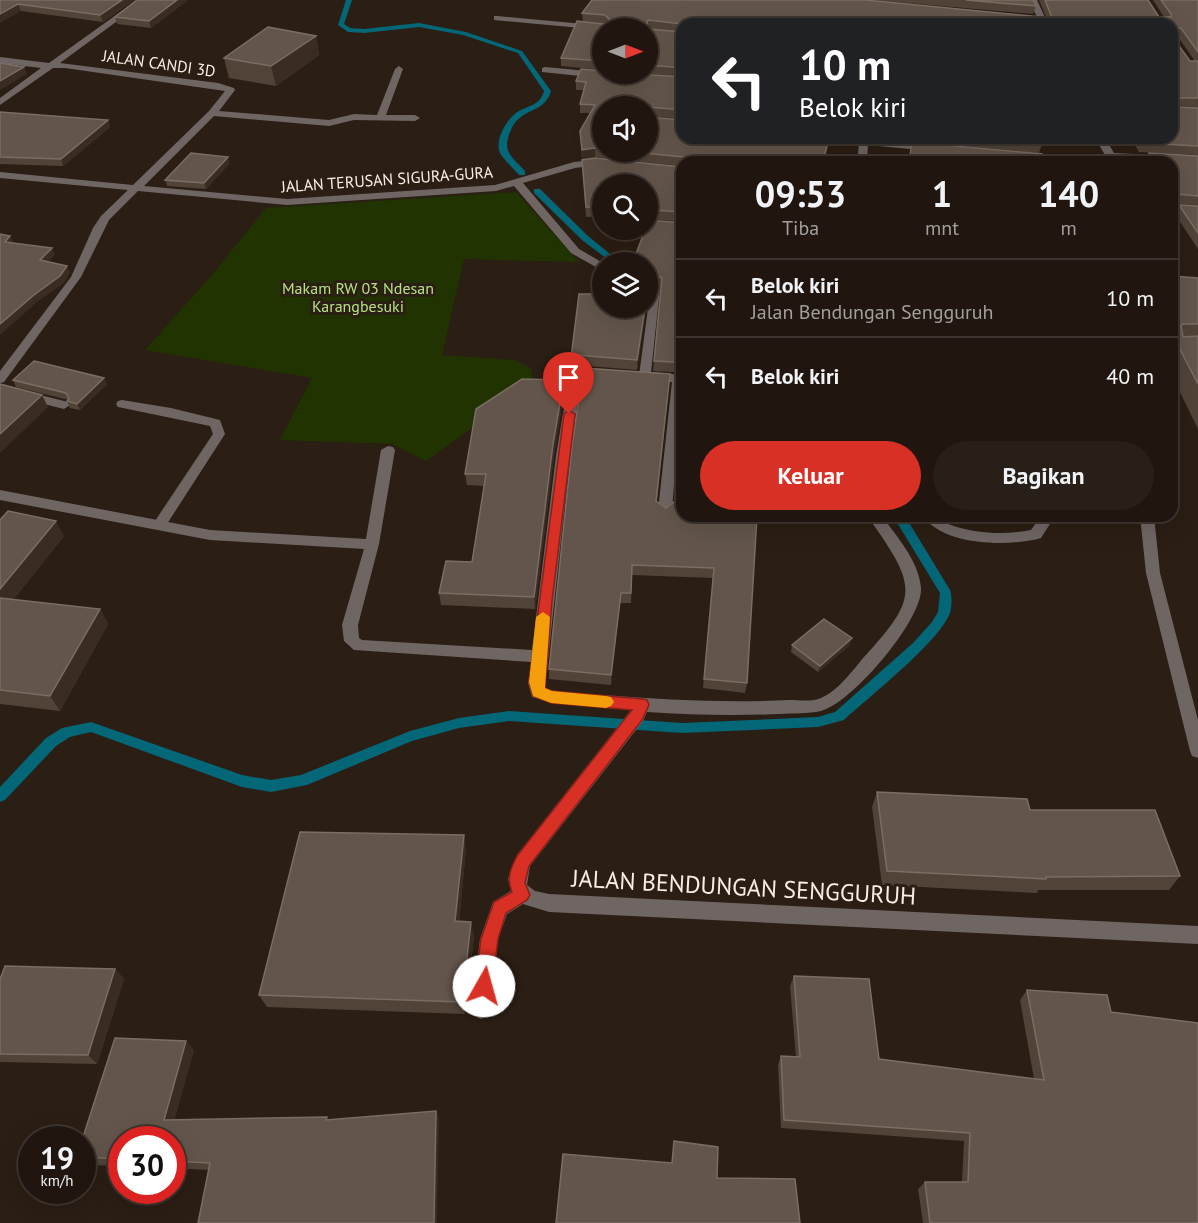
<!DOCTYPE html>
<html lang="id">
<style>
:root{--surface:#20160f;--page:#281f18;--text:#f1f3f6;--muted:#a29f9e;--line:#3d352f;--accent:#d93025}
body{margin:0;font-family:"PT Sans",sans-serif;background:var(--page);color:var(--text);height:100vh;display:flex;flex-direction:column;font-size:22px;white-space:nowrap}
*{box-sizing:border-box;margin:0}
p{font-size:20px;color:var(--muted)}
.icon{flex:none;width:33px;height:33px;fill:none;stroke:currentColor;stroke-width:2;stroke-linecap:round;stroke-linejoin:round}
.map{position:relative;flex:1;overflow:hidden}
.drawer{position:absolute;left:676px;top:156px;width:502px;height:366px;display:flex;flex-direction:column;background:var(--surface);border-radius:18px;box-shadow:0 6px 24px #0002,0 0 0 2px var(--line)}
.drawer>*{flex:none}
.top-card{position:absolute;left:676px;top:18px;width:502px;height:126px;border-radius:18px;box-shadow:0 6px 24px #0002,0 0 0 2px var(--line);background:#202124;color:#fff;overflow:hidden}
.needle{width:39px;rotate:90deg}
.controls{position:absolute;left:592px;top:18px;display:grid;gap:12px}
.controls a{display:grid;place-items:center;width:66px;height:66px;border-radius:50%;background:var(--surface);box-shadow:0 6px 24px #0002,0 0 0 2px var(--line);font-size:30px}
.speed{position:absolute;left:18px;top:1126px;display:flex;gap:12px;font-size:30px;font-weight:700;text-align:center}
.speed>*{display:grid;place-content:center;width:78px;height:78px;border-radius:50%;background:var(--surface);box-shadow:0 6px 24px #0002,0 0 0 2px var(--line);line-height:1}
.speed small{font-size:15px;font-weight:400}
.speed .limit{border:9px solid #d22;background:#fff;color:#111}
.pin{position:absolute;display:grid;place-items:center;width:51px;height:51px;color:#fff;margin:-62px -26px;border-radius:50% 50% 50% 0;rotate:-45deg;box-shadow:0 0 6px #0007}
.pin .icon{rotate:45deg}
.me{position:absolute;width:66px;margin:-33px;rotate:7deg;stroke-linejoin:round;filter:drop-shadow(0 0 4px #0008)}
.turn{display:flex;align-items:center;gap:21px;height:126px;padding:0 24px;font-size:27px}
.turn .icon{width:78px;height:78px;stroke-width:2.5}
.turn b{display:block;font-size:42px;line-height:51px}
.eta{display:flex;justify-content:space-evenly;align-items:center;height:102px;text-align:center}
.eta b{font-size:36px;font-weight:700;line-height:42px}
.button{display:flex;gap:12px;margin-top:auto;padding:12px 24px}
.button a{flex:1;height:69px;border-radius:36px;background:var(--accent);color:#fff;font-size:24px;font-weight:700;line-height:69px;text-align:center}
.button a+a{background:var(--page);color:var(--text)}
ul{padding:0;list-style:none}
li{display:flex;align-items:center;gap:18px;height:78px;padding:0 24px;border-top:2px solid var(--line)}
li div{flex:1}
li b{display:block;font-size:22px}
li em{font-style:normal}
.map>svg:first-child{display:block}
.green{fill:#203301}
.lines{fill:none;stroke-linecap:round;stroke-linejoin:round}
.stream{fill:#036777;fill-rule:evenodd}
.service{fill:#6f6664;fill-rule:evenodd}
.minor{fill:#6f6664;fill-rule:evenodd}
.wall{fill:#514338;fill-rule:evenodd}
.shaded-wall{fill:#3a2c22}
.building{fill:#63554b;stroke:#7a6d63;stroke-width:1.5}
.route{fill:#d93025;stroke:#8d1f18;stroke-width:1.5}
.slow{fill:#f59e0b}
.labels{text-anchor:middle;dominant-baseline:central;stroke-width:6;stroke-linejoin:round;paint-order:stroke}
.far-street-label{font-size:16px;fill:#f8eee7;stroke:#2b1e14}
.far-park-label{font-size:16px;fill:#b6e181;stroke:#2b1e14}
.near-street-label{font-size:24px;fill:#f8eee7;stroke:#2b1e14}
</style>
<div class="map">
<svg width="1198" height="1223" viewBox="0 0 1198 1223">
<rect width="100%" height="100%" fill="#2b1e14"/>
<path class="green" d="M516,192l63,70 -115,-3 -22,96 73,5 16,8 2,16 -107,77 -34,-17 -112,-4 32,-62 -167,-28 67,-75 54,-67z"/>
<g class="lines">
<g class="stream">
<path d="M346,0h6l-8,24 6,4 14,1 55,-6 47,9 56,19 29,40c-7,24 -31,15 -41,41 -8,20 2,25 15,39v4h-6c-6,-7 -15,-15 -19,-22 -6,-14 8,-36 19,-42 11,-6 21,-6 25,-20l-26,-38 -55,-18 -44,-8 -55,6 -16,-1 -10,-7z"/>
<path d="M534,189h6l48,47 32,26h-9l-29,-22 -48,-47z"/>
<path d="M893,516h12l45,74c2,6 2,16 0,23 -11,29 -81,84 -106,107l-26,7 -136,6 -173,-12 -50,7 -47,13 -105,44 -36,7 -29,-5 -151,-55 -21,5 -14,9 -51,54 -5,2v-15l46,-49 16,-10 29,-6 151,53 29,5 30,-5 109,-44 49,-13 50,-7 173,12 136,-6 17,-5 78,-69 19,-21 6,-10 2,-19z"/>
</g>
<path class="service" d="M122,400l49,8 49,12 5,14 -60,93h-10l-2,-3 60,-90 -3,-8 -92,-19 -2,-3 2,-3z"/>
<g class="minor">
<path d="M137,0h9l-86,63 158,20 16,5 1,2 -16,21 110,9 25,-6 23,1 18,-46 4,-3 4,3 -17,46h29l5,3 -5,3 -61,-1 -25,6 -115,-10 -70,70 143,13 208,-14 79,-23 27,-3 5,3 -2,2 -29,4 -52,15 56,66 24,14v8l-32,-18 -57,-67 -18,5 -209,14 -149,-14 -29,29 -28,57 -77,105 -4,1v-12l71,-94 22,-49 8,-12 27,-26 -128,-12v-6l133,13 76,-74 16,-20 -160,-23h-12l-53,37v-7l41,-30 -41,-5v-6l49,6z"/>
<path d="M1029,0h8l11,24h-8z"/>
<path d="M497,16l108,10 4,2 -6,2 -109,-10v-4z"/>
<path d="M545,67l54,5 4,3 -4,3 -57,-6v-4z"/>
<path d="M816,138h36l79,7 5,3 -5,3 -63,-6 -1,17h-10l2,-18 -38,-3z"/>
<path d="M1095,138h10l9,15 84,4v6l-81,-4 2,3h-10z"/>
<path d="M1024,154l57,5 5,3 -65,-3 -2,-2z"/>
<path d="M1173,206l25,1v6l-25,-1z"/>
<path d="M648,284l12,5 -9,83 22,2 9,5 -10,132 -7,5 -7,-5 14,-129 -27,-2 -6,-4 9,-68z"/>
<path d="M576,367l25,2 6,4 -6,4 -20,-2 -11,81 -25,232c18,7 40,6 59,7 62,5 123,8 186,5 10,0 22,2 31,-2 17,-7 32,-28 43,-41 55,-60 53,-70 7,-136l-1,-5h12c15,21 37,45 39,72 2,32 -70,116 -100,123 -13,3 -28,2 -41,3 -45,2 -89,1 -133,-2l-4,9 -113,145 -3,19 8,6 14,3 649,32v18l-649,-32 -26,-8 -16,10 -9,25 -7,70 -3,7 -7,3 -7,-3 -3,-7 9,-70 13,-37 18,-11 -3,-12 9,-24 114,-145 -80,-7 -19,-6 -4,-14 3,-21 -177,-12 -10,-9 -2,-16 22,-76 -154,-9 -210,-40v-10l210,40 156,9 15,-89 7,-4 5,1 2,3 -16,94 -21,81 1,13 3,2 170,10 24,-194 14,-85z"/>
<path d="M0,385l68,17 2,3 -6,4 -64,-16z"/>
<path d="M923,516c21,0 15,5 31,10 23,8 54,9 77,4l10,-14h14l-14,22c-31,9 -98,8 -118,-22z"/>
<path d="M1140,516h14l6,57 38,147v38l-6,-2 -2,-5 -44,-178z"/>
</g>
</g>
<g class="wall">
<path d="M0,0h134l-31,22 -82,-11z"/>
<path d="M137,0h51l-37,28 -34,-4 -2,-7z"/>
<path d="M873,0h160l3,6 -3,8z"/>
<path d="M1039,0h109l11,17h5l-11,-17h45v107l-22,-1v1l22,1v47l-59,-3 -8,-14h42v-114h-491v95l-34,-3v-10h-45v46h45l181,-14 -5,24h-142v5v-1l-87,-9 -13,2 -2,-28 10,-18h-10v-9l4,-14h-8v-9l106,-4 -37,-3h3v-46h-45v42l-42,-4v-8l22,-36 -1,-9 464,4zM1174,37h4l17,24h-5l-16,-22z"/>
<path d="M316,36l3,19 -43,31 -47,-8 -5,-20z"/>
<path d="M0,112l108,8 2,7 -47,39 -63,-2z"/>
<path d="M876,138h165l1,6 -3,9z"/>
<path d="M1149,153l49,3v49l-25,-1v-42h-27z"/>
<path d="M582,160l100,7v211l-9,-6 -20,-1 8,-83 -12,-6 -1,-20 34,-39v-1l-31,-3v-4h-3v-31h-45v32l-17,1z"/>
<path d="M230,163l-24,26 -39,-3 -2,-6z"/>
<path d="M1179,205l19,1v43l-23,-35z"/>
<path d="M1173,276l25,2v151l-25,-51z"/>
<path d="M603,308h43l-9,62 -61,-5 -5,3v-10z"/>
<path d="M670,374l-13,127 9,7 9,-7 82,15 -10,167 -2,10 -42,-5 10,-110 -81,-3 -1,28h-11l-9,82 -62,-6v-10z"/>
<path d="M13,380l94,4 -27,26 -10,-2 -3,-7 2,-1 -53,-13z"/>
<path d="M564,392l-10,64 -19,153 -94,-4 -2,-12 33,-31 12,-76 -17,-1 -2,-11z"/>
<path d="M1007,516h33l-5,4z"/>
<path d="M0,520l64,16 -51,64 87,9 8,15 -48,87 -60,-7z"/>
<path d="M792,645h58l-32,27 -27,-20z"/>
<path d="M877,792l153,18 150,66 -11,14h-131l-1,3 -155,-8 -10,-78z"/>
<path d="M466,849l-7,72 15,14 -9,79 -198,-7 -8,-12z"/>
<path d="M115,969l9,10 -27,85 -97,-2v-83z"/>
<path d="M794,976l85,83 155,20 -14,-79 7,-10 84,22 87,211h-275l-5,-34 7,-7h37l2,-41 -183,-13 -3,-63 3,-9 15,1 -6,-71z"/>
<path d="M194,1050l-20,70h154l108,-9 3,8 -230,51 -37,-2v-28h-50v26l-36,-1 -4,-3v-22z"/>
</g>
<g class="shaded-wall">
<path d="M122,0h12l-31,22 -3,-7z"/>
<path d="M177,0h11l-37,28 -2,-7z"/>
<path d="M18,4l3,7 -21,12v-9z"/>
<path d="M316,36l3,19 -43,31 -5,-20z"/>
<path d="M24,67l3,7 -27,16v-9z"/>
<path d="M108,120l2,7 -47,39 -2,-7z"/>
<path d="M595,148v9l-13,2v-9z"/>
<path d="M228,157l2,6 -24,26 -2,-6z"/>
<path d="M10,236l4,7 -9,-1z"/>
<path d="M52,248l3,7 -12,12 -3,-7z"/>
<path d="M67,266l3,7 -6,10 -27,19 -37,33v-11z"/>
<path d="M645,308h1l-9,62v-10z"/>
<path d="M576,355v10l-5,3v-10z"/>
<path d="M104,378l3,6 -27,26 -3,-6z"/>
<path d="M564,380v12l-10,64 -19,153 -1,-12 19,-153z"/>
<path d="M42,395l6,12 -48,46v-19z"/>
<path d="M56,521l8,15 -61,77 -3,-4v-20z"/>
<path d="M621,593l-1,10 -9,82v-10z"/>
<path d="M100,609l8,15 -48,87 -10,-15z"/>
<path d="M852,638l-2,7 -32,27 2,-6z"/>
<path d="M464,835l2,14 -8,85 -3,-13z"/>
<path d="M471,922l3,13 -9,79 -3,-12z"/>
<path d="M115,969l9,10 -27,85 -9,-9z"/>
<path d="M186,1041l8,9 -22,78 -8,-8z"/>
<path d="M436,1111l3,8 -2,104h-3z"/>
</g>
<g class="building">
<path d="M0,0h122l-22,15 -82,-11 -18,10z"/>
<path d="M137,0h40l-28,21 -34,-4z"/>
<path d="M592,0h274l186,18 -7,-18h103l11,17h12v-3l-10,-14h37v52l-17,-24h-6l-1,11 16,22h8v37h-23l-1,7 2,2 22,1v38l-55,-3 -3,-5h33v-114h-490l-35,-4 -2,7 2,1h-45v33l-42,-3 16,-37 26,3 8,-3 -6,-6 -23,-2z"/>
<path d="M966,0h67l3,6z"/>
<path d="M268,27l48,9 -45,30 -47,-8z"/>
<path d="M648,29l34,3v36l-34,-3z"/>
<path d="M0,63l24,4 -24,14z"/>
<path d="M581,69l22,2v3h32l47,3v33l-34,-3v1v-2h-45v42h-8l-13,2 -2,-19 15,-26 -15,-1 6,-22 -10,-1z"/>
<path d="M0,112l108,8 -47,39 -61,-2z"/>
<path d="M648,117l34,3v18h147l-6,24h-139l-1,-5 -50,-5h15z"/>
<path d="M978,138h63l1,6z"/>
<path d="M912,142l130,12v8h-133z"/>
<path d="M191,153l37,4 -24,26 -39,-3z"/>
<path d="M1149,153l49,3v40l-21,-2 -2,3 -2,-2v-33h-19z"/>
<path d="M595,158l87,9v45l-30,-2 1,-4h-5v-22h-45v23h-17l-4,-47z"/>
<path d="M1179,205l19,1v27z"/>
<path d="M648,220l34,3v145l-8,-6 -20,-1 8,-83 -13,-6 -1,1v-11h-15l12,-32h3z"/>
<path d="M0,234l10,2 -5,6 47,6 -12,12 27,6 -7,10 -26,19 -34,29z"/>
<path d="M1173,276l25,2v46h-15l-2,2 2,11 15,-1v48l-25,-48z"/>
<path d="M579,294h24v14h42l-8,52 -61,-5 -5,3z"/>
<path d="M34,361l70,17 -27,26 -10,-3 2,-2 -3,-6 -53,-13z"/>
<path d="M583,368l87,6 -14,127 10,7 9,-7 7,-99v114h75l-10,167 -43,-4 10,-111 -82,-3 -1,28h-10l-10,82 -62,-6 23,-223z"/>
<path d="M522,379l42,1 -11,64 -19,153 -95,-4 7,-32 26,1 14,-88h-21l11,-65z"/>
<path d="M0,384l42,11 -42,39z"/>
<path d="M8,511l48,10 -56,68v-69z"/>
<path d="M0,598l100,11 -50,87 -50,-6z"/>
<path d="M824,619l28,19 -32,28 -28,-21z"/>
<path d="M877,792l150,7 3,11h125l25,66 -134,1v2l-159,-8z"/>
<path d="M300,832l164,3 -9,86 16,1 -9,80 -203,-7z"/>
<path d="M5,966l110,3 -27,86 -88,-1v-75z"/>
<path d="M794,976l75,3 10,80 165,21 -17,-90 80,5 4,17 87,11v200h-268l-5,-41h43l2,-49 -186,-13 -3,-64 19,1z"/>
<path d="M115,1038l71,3 -22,79 163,-3 -1,3 110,-9 -2,112h-236l12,-60 -38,-2v-21h-50v19l-40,-2v-17z"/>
<path d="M674,1141l44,6 -1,31 78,1 5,44h-244l7,-69 109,9z"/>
</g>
<path class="route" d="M569,410l6,4 -23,187 -7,87 7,3 90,8 5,1 2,5 -7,15 -113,146 -4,17 5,12 -3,5 -21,13 -8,26 -6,47 -2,6 -6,2 -7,-2 -2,-6 6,-47 13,-37 18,-10c-6,-14 -1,-24 5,-36l115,-146 -81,-7 -18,-7 -4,-14 35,-268z"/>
<path class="slow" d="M543,612l7,5 -5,71 7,3 54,5 5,1 3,5 -3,4 -5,2 -55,-5 -18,-7 -4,-14 7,-65z"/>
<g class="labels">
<g class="far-street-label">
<text transform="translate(159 63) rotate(8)">JALAN CANDI 3D</text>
<text transform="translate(387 179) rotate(-4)">JALAN TERUSAN SIGURA-GURA</text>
</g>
<g class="far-park-label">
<text x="358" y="288">Makam RW 03 Ndesan<tspan x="358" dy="18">Karangbesuki</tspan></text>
</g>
<g class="near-street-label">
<text transform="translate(744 887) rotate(3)">JALAN BENDUNGAN SENGGURUH</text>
</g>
</g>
</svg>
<div class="controls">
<a><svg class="needle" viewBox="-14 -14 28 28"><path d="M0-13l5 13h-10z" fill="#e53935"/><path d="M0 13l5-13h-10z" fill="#a29f9e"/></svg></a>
<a><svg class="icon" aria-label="sound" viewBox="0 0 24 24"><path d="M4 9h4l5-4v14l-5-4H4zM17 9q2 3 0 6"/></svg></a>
<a><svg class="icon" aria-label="search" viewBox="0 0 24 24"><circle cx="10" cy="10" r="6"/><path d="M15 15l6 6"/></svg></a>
<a><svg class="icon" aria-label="layers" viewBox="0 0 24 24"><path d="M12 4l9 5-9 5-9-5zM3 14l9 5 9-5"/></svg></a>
</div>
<div class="speed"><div>19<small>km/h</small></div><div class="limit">30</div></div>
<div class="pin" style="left:569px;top:414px;background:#d93025"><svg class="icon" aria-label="arrive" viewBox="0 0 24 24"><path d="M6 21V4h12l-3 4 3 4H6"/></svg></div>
<svg class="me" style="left:484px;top:986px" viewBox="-20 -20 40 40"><circle r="19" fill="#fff"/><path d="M0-13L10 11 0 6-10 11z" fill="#d93025"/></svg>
<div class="top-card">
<div class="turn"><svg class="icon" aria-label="left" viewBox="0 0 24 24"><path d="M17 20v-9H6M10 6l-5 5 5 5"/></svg><div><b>10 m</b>Belok kiri</div></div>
</div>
<section class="drawer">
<div class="eta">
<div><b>09:53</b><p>Tiba</p></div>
<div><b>1</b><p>mnt</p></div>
<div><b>140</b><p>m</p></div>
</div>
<ul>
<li><svg class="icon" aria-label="left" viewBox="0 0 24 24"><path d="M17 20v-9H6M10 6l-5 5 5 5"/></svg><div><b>Belok kiri</b><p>Jalan Bendungan Sengguruh</p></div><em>10 m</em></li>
<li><svg class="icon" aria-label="left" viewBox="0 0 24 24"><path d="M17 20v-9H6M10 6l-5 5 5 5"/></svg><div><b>Belok kiri</b></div><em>40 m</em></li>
</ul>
<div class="button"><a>Keluar</a><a>Bagikan</a></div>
</section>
</div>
